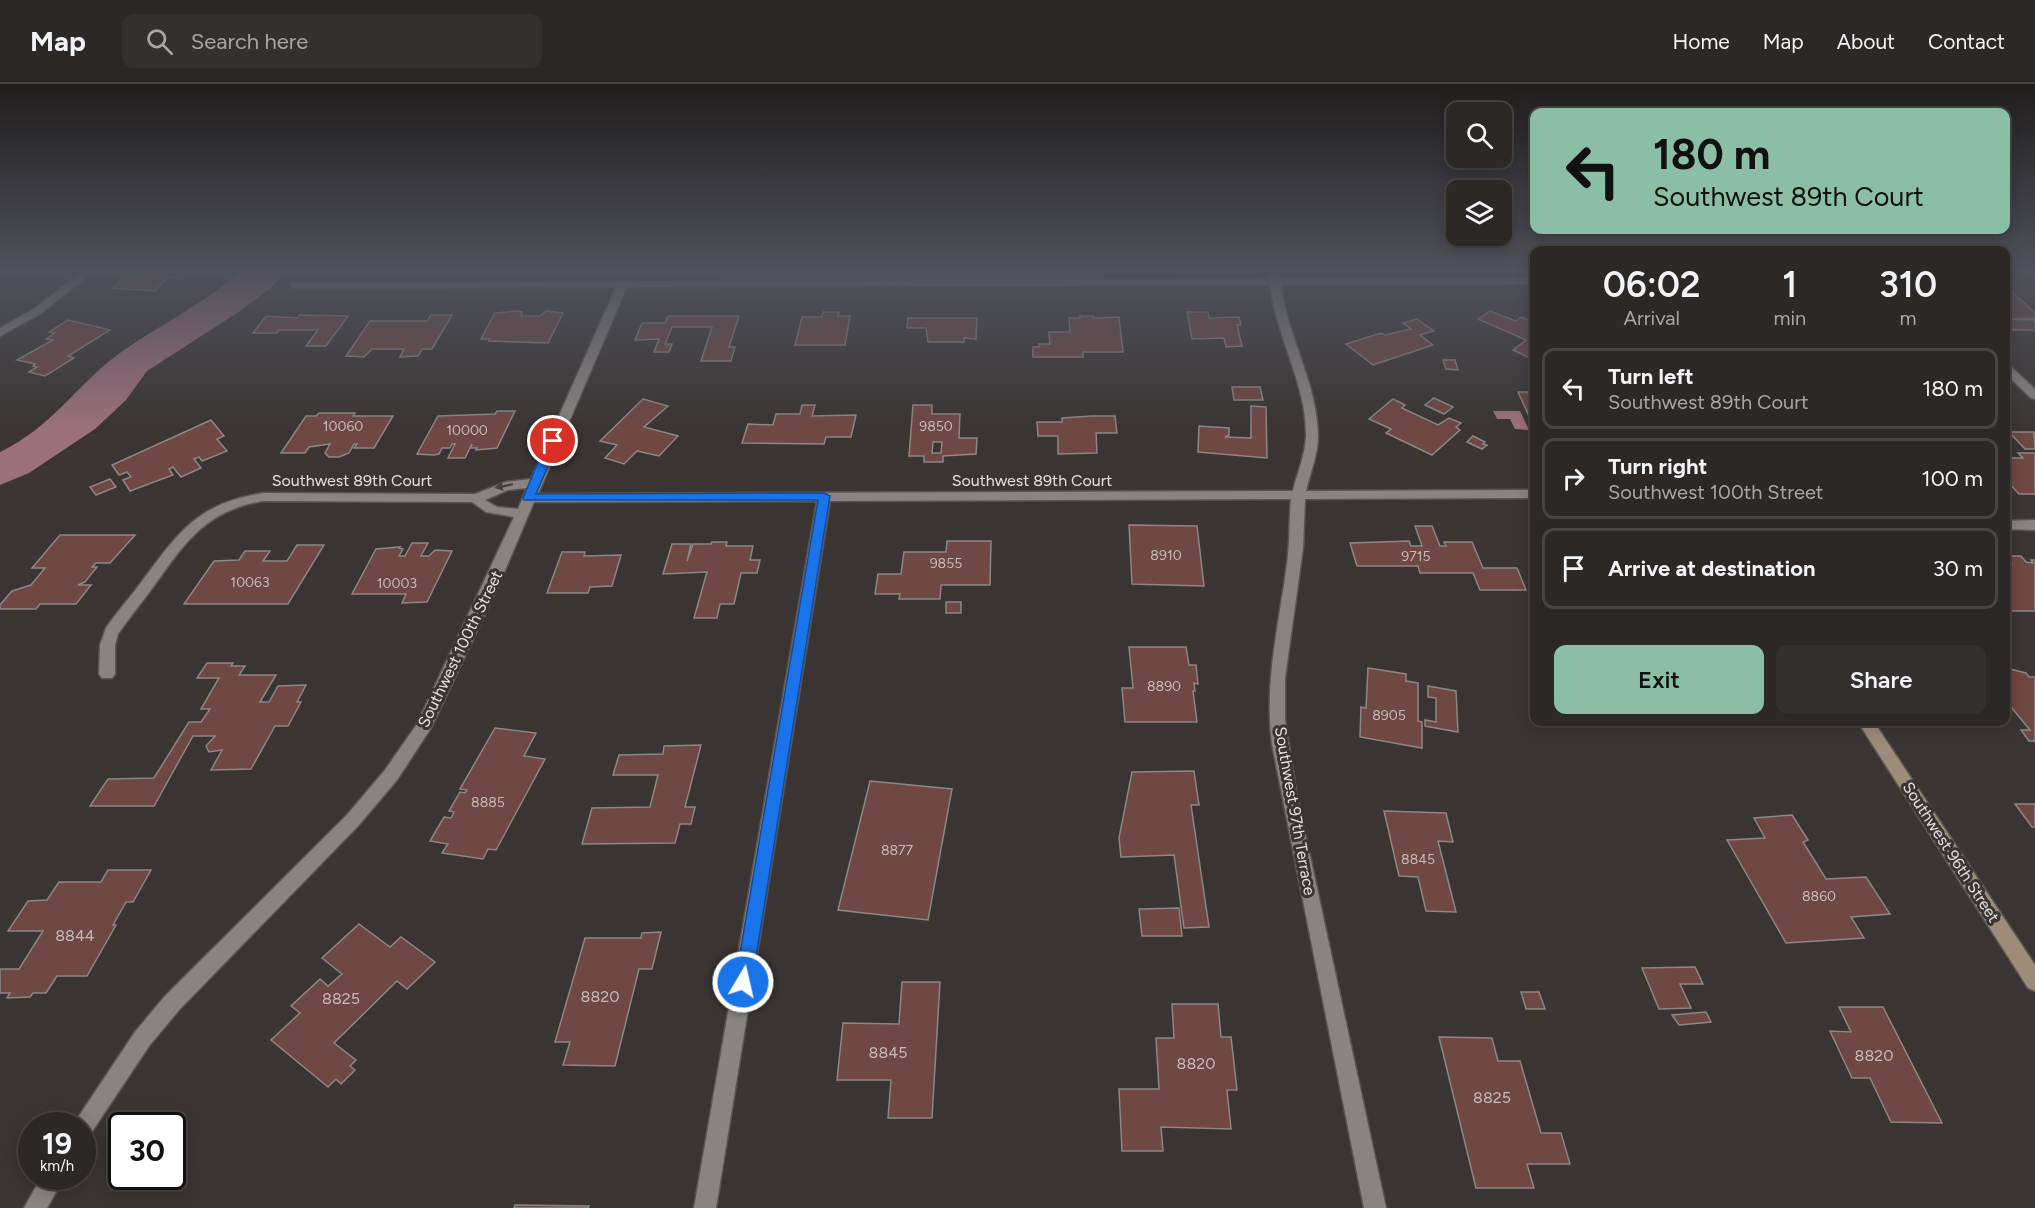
<!DOCTYPE html>
<style>
:root{--surface:#2c2826;--page:#34302e;--text:#f1f3f6;--muted:#a6a6a7;--line:#484443;--accent:#8abfa5}
body{margin:0;font-family:Figtree,sans-serif;background:var(--page);color:var(--text);height:100vh;display:flex;flex-direction:column;font-size:22px;white-space:nowrap}
*{box-sizing:border-box;margin:0}
p{font-size:20px;color:var(--muted)}
.icon{flex:none;width:33px;height:33px;fill:none;stroke:currentColor;stroke-width:2;stroke-linecap:round;stroke-linejoin:round}
.map{position:relative;flex:1;overflow:hidden}
.drawer{position:absolute;left:1530px;top:162px;width:480px;height:480px;display:flex;flex-direction:column;background:var(--surface);border-radius:12px;box-shadow:0 3px 15px #0003,0 0 0 2px var(--line)}
.drawer>*{flex:none}
.hud{position:absolute;left:1530px;top:24px;width:480px;height:126px;border-radius:12px;box-shadow:0 3px 15px #0003,0 0 0 2px var(--line);background:#8abfa5;color:#111;overflow:hidden}
.controls{position:absolute;left:1446px;top:18px;display:grid;gap:12px}
.controls a{display:grid;place-items:center;width:66px;height:66px;border-radius:12px;background:var(--surface);box-shadow:0 3px 15px #0003,0 0 0 2px var(--line);font-size:30px}
.speed{position:absolute;left:18px;top:1028px;display:flex;gap:12px;font-size:30px;font-weight:700;text-align:center}
.speed>*{display:grid;place-content:center;width:78px;height:78px;border-radius:50%;background:var(--surface);box-shadow:0 3px 15px #0003,0 0 0 2px var(--line);line-height:1}
.speed small{font-size:15px;font-weight:400}
.speed .limit{border:3px solid #111;border-radius:9px;background:#fff;color:#111}
.pin{position:absolute;display:grid;place-items:center;width:51px;height:51px;color:#fff;margin:-26px;border:3px solid #fff;border-radius:50%;box-shadow:0 2px 6px #0007}
.me{position:absolute;width:66px;margin:-33px;rotate:9deg;stroke-linejoin:round;filter:drop-shadow(0 0 4px #0008)}
.turn{display:flex;align-items:center;gap:21px;height:126px;padding:0 24px;font-size:27px}
.turn .icon{width:78px;height:78px;stroke-width:2.5}
.turn b{display:block;font-size:42px;line-height:51px}
.eta{display:flex;justify-content:space-evenly;align-items:center;height:102px;text-align:center}
.eta b{font-size:36px;font-weight:600;line-height:42px}
.primary-button{display:flex;gap:12px;margin-top:auto;padding:12px 24px}
.primary-button a{flex:1;height:69px;border-radius:12px;background:var(--accent);color:#111;font-size:24px;font-weight:600;line-height:69px;text-align:center}
.primary-button a+a{background:var(--page);color:var(--text)}
ul{padding:0;list-style:none}
li{display:flex;align-items:center;gap:18px;height:81px;margin:0 12px 9px;padding:0 12px;border:3px solid var(--line);border-radius:12px}
li div{flex:1}
li b{display:block;font-size:22px}
li em{font-style:normal}
header{display:flex;align-items:center;gap:36px;box-sizing:border-box;height:84px;padding:0 30px;background:var(--surface);border-bottom:2px solid var(--line)}
header strong{font-size:28px}
nav{display:flex;gap:33px;margin-inline-start:auto;font-size:21px}
.search{width:420px;height:54px;background:var(--page);display:flex;align-items:center;gap:15px;box-sizing:border-box;padding:0 21px;border-radius:12px;color:var(--muted);font-size:22px}
.map>svg:first-child{display:block}
.water{fill:#9b707b}
.building{fill:#6f4743;stroke:#8c8685;stroke-width:1.5;fill-rule:evenodd}
.lines{fill:none;stroke-linecap:round;stroke-linejoin:round}
.street-casing{stroke:#585452;stroke-width:3}
.secondary-casing{stroke:#585452;stroke-width:3}
.street{fill:#898481;fill-rule:evenodd}
.secondary{fill:#9c8c78;fill-rule:evenodd}
.oneway{fill:#46413f}
.route{fill:#1a73e8;stroke:#114b97;stroke-width:1.5}
.labels{text-anchor:middle;dominant-baseline:central;stroke-width:6;stroke-linejoin:round;paint-order:stroke}
.number-label{font-size:14px;fill:#c7bab9}
.street-label{font-size:16px;fill:#e4e1e0;stroke:#3a3533}
.near-number-label{font-size:16px;fill:#c7bab9}
</style>
<header>
<strong>Map</strong>
<div class="search"><svg class="icon" aria-label="search" viewBox="0 0 24 24"><circle cx="10" cy="10" r="6"/><path d="M15 15l6 6"/></svg>Search here</div>
<nav><a>Home</a><a>Map</a><a>About</a><a>Contact</a></nav>
</header>
<div class="map">
<svg width="2035" height="1124" viewBox="0 0 2035 1124">
<rect width="100%" height="100%" fill="#3a3533"/>
<g class="water">
<path d="M239,188h46l-13,15 -32,24 -93,60 -21,29 -31,29 -66,44 -29,12v-33c52,-25 74,-64 117,-97 40,-29 85,-49 122,-83z"/>
<path d="M1493,327h27l9,19 -14,-1 -5,-10h-13z"/>
</g>
<g class="building">
<path d="M137,188h49l-6,6h-13l-12,13 -42,-3 11,-11h13l2,-2h-6z"/>
<path d="M2006,206h4l25,23v6h-28l28,1v10h-29z"/>
<path d="M517,227l5,1 -1,4h19l6,-5 17,2 -15,30 -59,-2 1,-2h-9l14,-26z"/>
<path d="M1490,227l26,10 5,-4 12,5 -4,4 5,3v29l-2,1 -19,-9 13,-10 -48,-21z"/>
<path d="M823,228h16l-1,4h12l-5,29h-50l7,-28h20z"/>
<path d="M1187,228h21l1,6 30,-1 2,8h-4l5,21 -16,1 -2,-9 -32,1z"/>
<path d="M300,231l48,1 -22,30h-20l12,-16h-39l-2,3h-24l13,-17 31,2z"/>
<path d="M431,231h21l-20,34h-10l-4,7 -18,1 4,-8h-32l-8,8 -18,-1 24,-35h57z"/>
<path d="M668,232h71l-10,31h6l-4,14h-30l11,-34h-40l-7,17h7l-3,8h-15l5,-13 -24,1 7,-17h23z"/>
<path d="M1080,232h13v2l26,-1 4,35h-40v5h-50v-10h6v-3h11l-1,-12h21l-1,-14h11z"/>
<path d="M908,234h69l-1,21 -12,-1v4h-36l-2,-14h-19z"/>
<path d="M1417,235l17,12 -14,4 13,10 -60,20 -27,-21 35,-11 4,2 26,-6 -8,-6z"/>
<path d="M68,236l42,10 -42,26 6,2 -29,18 -16,-4 8,-5 -4,-1 2,-2 -18,-4 36,-20 -7,-1 9,-6 -6,-1z"/>
<path d="M1443,276h12l3,10 -12,-1z"/>
<path d="M1232,303h28l3,13h-29z"/>
<path d="M1518,308h16v35z"/>
<path d="M1434,314l19,9 -9,7 -19,-9z"/>
<path d="M643,315l25,7 -24,21 34,9 -19,20 -22,-5 -13,13 -19,-6 12,-13 -17,-4z"/>
<path d="M1393,315l12,6 -3,3 36,17 11,-7 12,5 -5,4 4,3 -28,25 -46,-22 5,-4 -22,-10z"/>
<path d="M802,321h13l-3,11 44,-1 -5,22h-25l-2,7 -82,-1 6,-19 25,1 3,-11h24z"/>
<path d="M913,321h19v9h28l-1,24h18l-1,16 -33,2v6h-19v-6h-15zM933,358h9l-1,11h-9z"/>
<path d="M1251,322l15,1 1,51 -69,-6 1,-26 30,2v7l-4,2 26,1z"/>
<path d="M497,327h18l-18,37 -21,2 1,-2h-6l1,-4 -7,14h-17l7,-14h-3l-2,4h-8l-3,6 -5,1 -17,-1 21,-38 57,-2z"/>
<path d="M319,329h36l-2,3h40l-19,32h-20l3,-4h-3l-5,9 -10,4h-10l-4,-4 5,-9 -21,3 -4,6h-24l25,-37h10z"/>
<path d="M1091,332h24l2,17h-21l1,20 -39,1v-18h-20l-1,-14h25v-4z"/>
<path d="M211,336l13,16 -7,3 10,12 -25,10 -3,-4 -5,2 7,9 -20,9 -8,-10 -4,2 4,6 -43,16 -7,-11 8,-3 -4,-5 -8,3 -7,-10z"/>
<path d="M2009,348h25l1,17h-10z"/>
<path d="M1473,352l12,6 -2,2 4,1 -5,4 -15,-7z"/>
<path d="M2018,369h17v41h-16l-13,-14v-22h17z"/>
<path d="M110,395l6,8 -20,8 -6,-8z"/>
<path d="M1129,441l68,1 7,60 -72,-2z"/>
<path d="M1415,442h17l8,20h6l-2,-4h28l11,26h34l9,22h-46l-7,-17h-53l-2,-7h-61l-7,-23 59,-2 2,5h11z"/>
<path d="M60,451h75l-25,28h-14l-4,4h5l-12,15 -7,3h13l-15,19h-36l-4,5h-36v-4l12,-14 19,-6 14,-17h-13z"/>
<path d="M947,457h44l-1,44h-49l-1,14h-41l1,-5h-25l3,-20h23l3,-22h42z"/>
<path d="M712,458h15l-1,4h27l-3,14h10l-3,13h-16l-7,31h-14l-3,14h-23l13,-46 -44,2 9,-30h19l-4,17 6,-17h18z"/>
<path d="M412,459h16l-7,13h8l6,-6 17,1 -25,51 -25,1 4,-9h-54l24,-45 24,-2 -1,1 4,1 -4,7h6z"/>
<path d="M297,461h27l-36,59h-104l30,-43 25,-1 6,-9h25l-7,10h24z"/>
<path d="M562,468h23l-1,4 37,-1 -9,31 -22,1 -2,6h-41z"/>
<path d="M2006,472h15l5,6 7,1 -2,-3h4v51h-23l-6,-8v-42l5,2z"/>
<rect x="946" y="518" width="15" height="11"/>
<path d="M1129,563h57l3,18h7l2,19 -4,-1 1,8h-2l4,31h-72l-3,-34h11z"/>
<path d="M207,579h26l-2,3h14l-6,9h37l-16,27h9l9,-16 28,-1 -9,17h4l-13,24h-13l-24,43 -40,1 11,-20 -13,2 -3,-6 9,-10h-22l-39,70h-64l18,-27 46,-1 35,-56h12l9,-13h-9l18,-31h-22z"/>
<path d="M1368,584l38,6v7l12,2v38l4,1v26l-62,-11 1,-30 5,1z"/>
<path d="M2010,585l16,4 3,4h6v64h-6l-8,-11h9l-24,-29h2l-2,-3v-25z"/>
<path d="M1428,602l28,5 2,41 -33,-6v-6l11,2v-24l-8,-1z"/>
<path d="M1672,638h63l2,4 -64,-1z"/>
<path d="M495,644l41,5 -12,23 21,3 -49,91 -8,-1 -5,10 -41,-6 6,-9 -18,-3 14,-24 7,1 3,-6 -5,-1 11,-19 5,1 2,-3 -7,-1z"/>
<path d="M701,661l-16,62h10l-4,17h-11l-5,19 -93,1 10,-36 58,-1 8,-32h-45l6,-20 44,-1 1,-8z"/>
<path d="M1194,687l5,34h-8l18,122 -25,1 -10,-73 -53,2 -2,-19 13,-66z"/>
<path d="M870,697l82,8 -24,131 -90,-10z"/>
<path d="M2015,720h20v23h-3z"/>
<path d="M1384,727l62,2 7,29 -15,-1 18,71 -30,-1 -8,-34 -19,-1z"/>
<path d="M1792,731l16,25 -5,2 23,37 40,-2 24,37 -39,3 13,21 -78,5 -59,-103 38,-2 -11,-20z"/>
<path d="M108,786h43l-18,32h-7l-13,23h3l-29,51h-30l-11,17h-13l-3,4 -23,1 3,-5h-10v-24h19l24,-38h-35l20,-30 19,-1 12,-18h42z"/>
<path d="M1179,824l3,28h-40l-3,-27z"/>
<path d="M359,840l31,23 11,-10 34,25 -28,27 -10,-8 -63,62 22,17 -6,6 5,4 -14,14 -5,-5 -8,8 -57,-47 29,-27 -9,-7 29,-27 8,7 14,-12 -20,-16z"/>
<path d="M661,848l-9,37h-13l-24,97 -52,-1 7,-23h-15l30,-104h56l1,-5z"/>
<path d="M1695,883l8,17h-23l11,24 -32,1 -17,-41z"/>
<path d="M902,898h38l-8,136h-44l3,-38h-54l6,-57 56,1z"/>
<path d="M1521,908h18l6,17h-19z"/>
<path d="M1172,920h46l3,33h10l6,53h-10l4,39 -70,-2 2,24h-41l-3,-62h40l-3,-51h18z"/>
<path d="M1839,923h44l59,116 -51,-1 -21,-44h-18l-22,-47 21,1z"/>
<path d="M1706,928l5,10 -32,3 -7,-10z"/>
<path d="M1439,953l53,1 6,23h22l21,72h20l9,31h-43l7,24h-58z"/>
<path d="M515,1121l74,1 -1,2h-74z"/>
</g>
<g class="lines">
<defs>
<g id="street">
<path d="M82,188h11l-53,42 -40,22v-8l32,-18z"/>
<path d="M1269,188h10l1,7 254,-1v6l-253,1c6,52 37,99 37,152 0,18 -8,36 -12,54l228,-1v8l-229,1 -2,49 -18,130v42l11,71 90,417h-22l-92,-464c-8,-62 7,-119 15,-180 3,-21 2,-43 4,-65l-461,2 -114,707h-22l123,-707 -283,1 -34,80 -69,146 -34,52 -39,46 -179,184 -30,36 -60,90 -7,3v-14h-9l62,-93 30,-36 181,-180 39,-46 32,-46 97,-207 -28,-5 -14,-10 -209,-1c-58,9 -80,44 -112,89 -11,15 -23,29 -33,44l-3,11v29l-3,4h-10l-3,-4 1,-29 6,-17c10,-15 23,-29 34,-44 38,-51 57,-81 123,-91l212,1 31,-12 25,-3 85,-192 -321,1 -5,-3 1,-2 978,-4zM1270,201c6,52 37,99 36,152 -1,19 -9,36 -13,54l-755,3 89,-207zM527,404l-9,21 -21,-2 -12,-7 23,-10z"/>
<path d="M2006,280l4,2 25,23v10l-4,-1 -25,-24z"/>
<path d="M2035,436v10l-29,-1v-8z"/>
<path d="M42,1092h23l-18,32h-23z"/>
</g>
<path id="secondary" d="M1858,638h16l161,243v26l-7,-3z"/>
</defs>
<use href="#street" class="street-casing"/>
<use href="#secondary" class="secondary-casing"/>
<use href="#street" class="street"/>
<use href="#secondary" class="secondary"/>
</g>
<defs><path id="oneway-solid" d="M-6-.8H1V-3.2L6.5 0L1 3.2V.8H-6Z" transform="scale(1.5)"/></defs>
<use class="oneway" href="#oneway-solid" transform="translate(504 402) rotate(168)"/>
<linearGradient id="sky" x2="0" y2="1"><stop stop-color="#201d1c"/><stop offset="0.54" stop-color="#4f515b"/><stop offset="1" stop-color="#4f515b" stop-opacity="0"/></linearGradient>
<rect width="2035" height="345" fill="url(#sky)"/>
<path class="route" d="M553,353l6,4 -23,53 288,-1 6,3 -78,486 -3,6 -6,2 -6,-2 -2,-6 83,-482h-294l-1,-2 24,-57z"/>
<g class="labels">
<g class="number-label">
<text x="343" y="342">10060</text>
<text x="936" y="342">9850</text>
<text x="467" y="346">10000</text>
<text x="1166" y="471">8910</text>
<text x="1416" y="472">9715</text>
<text x="946" y="479">9855</text>
<text x="250" y="498">10063</text>
<text x="397" y="499">10003</text>
<text x="1164" y="602">8890</text>
<text x="1389" y="631">8905</text>
<text x="488" y="718">8885</text>
<text x="897" y="766">8877</text>
<text x="1418" y="775">8845</text>
<text x="1819" y="812">8860</text>
</g>
<g class="street-label">
<text x="352" y="396">Southwest 89th Court</text>
<text x="1032" y="396">Southwest 89th Court</text>
<text transform="translate(460 565) rotate(-64)">Southwest 100th Street</text>
<text transform="translate(1295 727) rotate(80)">Southwest 97th Terrace</text>
<text transform="translate(1951 768) rotate(57)">Southwest 96th Street</text>
</g>
<g class="near-number-label">
<text x="75" y="851">8844</text>
<text x="600" y="912">8820</text>
<text x="341" y="914">8825</text>
<text x="888" y="968">8845</text>
<text x="1874" y="971">8820</text>
<text x="1196" y="979">8820</text>
<text x="1492" y="1013">8825</text>
</g>
</g>
</svg>
<div class="controls">
<a><svg class="icon" aria-label="search" viewBox="0 0 24 24"><circle cx="10" cy="10" r="6"/><path d="M15 15l6 6"/></svg></a>
<a><svg class="icon" aria-label="layers" viewBox="0 0 24 24"><path d="M12 4l9 5-9 5-9-5zM3 14l9 5 9-5"/></svg></a>
</div>
<div class="speed"><div>19<small>km/h</small></div><div class="limit">30</div></div>
<div class="pin" style="left:553px;top:357px;background:#d93025"><svg class="icon" aria-label="arrive" viewBox="0 0 24 24"><path d="M6 21V4h12l-3 4 3 4H6"/></svg></div>
<svg class="me" style="left:743px;top:898px" viewBox="-20 -20 40 40"><circle r="17" fill="#1a73e8" stroke="#fff" stroke-width="3"/><path d="M0-11L8 9 0 5-8 9z" fill="#fff"/></svg>
<div class="hud">
<div class="turn"><svg class="icon" aria-label="left" viewBox="0 0 24 24"><path d="M17 20v-9H6M10 6l-5 5 5 5"/></svg><div><b>180 m</b>Southwest 89th Court</div></div>
</div>
<section class="drawer">
<div class="eta">
<div><b>06:02</b><p>Arrival</p></div>
<div><b>1</b><p>min</p></div>
<div><b>310</b><p>m</p></div>
</div>
<ul>
<li><svg class="icon" aria-label="left" viewBox="0 0 24 24"><path d="M17 20v-9H6M10 6l-5 5 5 5"/></svg><div><b>Turn left</b><p>Southwest 89th Court</p></div><em>180 m</em></li>
<li><svg class="icon" aria-label="right" viewBox="0 0 24 24"><path d="M7 20v-9h11M14 6l5 5-5 5"/></svg><div><b>Turn right</b><p>Southwest 100th Street</p></div><em>100 m</em></li>
<li><svg class="icon" aria-label="arrive" viewBox="0 0 24 24"><path d="M6 21V4h12l-3 4 3 4H6"/></svg><div><b>Arrive at destination</b></div><em>30 m</em></li>
</ul>
<div class="primary-button"><a>Exit</a><a>Share</a></div>
</section>
</div>
